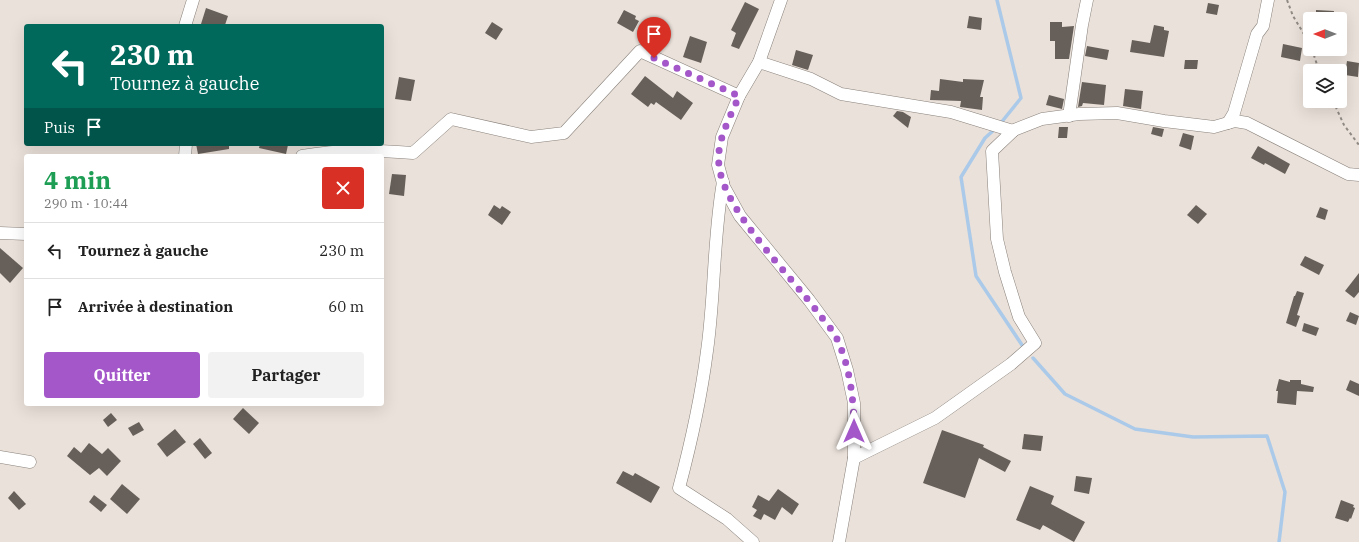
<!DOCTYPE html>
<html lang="fr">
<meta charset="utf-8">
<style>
:root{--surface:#fff;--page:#f2f2f2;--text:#222;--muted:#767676;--line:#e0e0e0;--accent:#a457c9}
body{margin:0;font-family:"IBM Plex Serif",serif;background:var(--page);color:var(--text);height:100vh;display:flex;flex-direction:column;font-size:15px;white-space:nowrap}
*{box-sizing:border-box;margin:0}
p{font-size:13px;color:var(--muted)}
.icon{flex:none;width:22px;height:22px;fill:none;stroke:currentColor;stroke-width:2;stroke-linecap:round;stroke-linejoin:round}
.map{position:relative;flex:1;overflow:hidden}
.drawer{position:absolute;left:24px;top:154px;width:360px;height:252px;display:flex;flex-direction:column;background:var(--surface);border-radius:4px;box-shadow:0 4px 16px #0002}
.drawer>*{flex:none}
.guide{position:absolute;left:24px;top:24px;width:360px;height:122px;border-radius:4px;box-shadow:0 4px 16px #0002;background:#00695c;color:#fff;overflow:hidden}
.needle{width:26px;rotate:270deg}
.tools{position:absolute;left:1303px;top:12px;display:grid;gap:8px}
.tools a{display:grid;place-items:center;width:44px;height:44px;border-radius:4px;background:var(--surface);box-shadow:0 4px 16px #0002;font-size:20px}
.pin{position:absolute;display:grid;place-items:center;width:34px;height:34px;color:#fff;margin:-41px -17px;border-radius:50% 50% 50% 0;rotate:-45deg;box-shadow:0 0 4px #0007}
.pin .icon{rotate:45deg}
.me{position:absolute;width:44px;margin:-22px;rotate:0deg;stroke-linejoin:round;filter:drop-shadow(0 0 3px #0008)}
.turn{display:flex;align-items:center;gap:14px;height:84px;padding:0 20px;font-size:18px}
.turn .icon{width:52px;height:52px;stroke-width:2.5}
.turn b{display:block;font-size:28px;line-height:34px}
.then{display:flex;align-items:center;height:38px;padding:0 20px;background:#0003;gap:8px;font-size:15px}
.round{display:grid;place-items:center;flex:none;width:42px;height:42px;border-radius:4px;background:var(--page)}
.overview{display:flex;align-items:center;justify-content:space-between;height:68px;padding:0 20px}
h1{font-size:24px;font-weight:700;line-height:30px;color:#1e9e55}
.action{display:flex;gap:8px;margin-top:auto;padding:8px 20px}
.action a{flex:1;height:46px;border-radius:4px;background:var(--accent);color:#fff;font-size:16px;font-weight:700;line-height:46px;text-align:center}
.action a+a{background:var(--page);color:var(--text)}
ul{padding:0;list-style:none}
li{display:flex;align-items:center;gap:12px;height:56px;padding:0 20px;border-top:1px solid var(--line)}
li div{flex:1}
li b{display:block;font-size:15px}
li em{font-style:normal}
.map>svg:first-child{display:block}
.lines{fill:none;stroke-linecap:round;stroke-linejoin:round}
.stream{stroke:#abcae9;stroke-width:3.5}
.building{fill:#67605a}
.street-casing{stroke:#89817b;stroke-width:13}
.path{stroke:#908a85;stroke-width:2;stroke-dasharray:3 3;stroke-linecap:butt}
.street{stroke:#fff;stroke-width:12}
.route{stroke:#a457c9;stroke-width:7;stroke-dasharray:0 12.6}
</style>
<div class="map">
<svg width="1359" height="542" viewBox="0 0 1359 542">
<rect width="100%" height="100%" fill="#eae1da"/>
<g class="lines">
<g class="stream">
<path d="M997,0l24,98 -21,26"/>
<path d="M995,129l-10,9 -24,39 15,99 48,72"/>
<path d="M1033,358l32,36 70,35 58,8 74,-1 18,56 -6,50"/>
</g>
</g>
<g class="building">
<path d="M745,2l14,7 -20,40 -8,-3 5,-13 -5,-3z"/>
<path d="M1208,3l11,2 -2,10 -11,-2z"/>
<path d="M206,8l22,8 -3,9 -18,1 -6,-2z"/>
<path d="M624,10l12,6 -1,3 4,2 -6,11 -16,-9z"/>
<path d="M1316,10l18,1 -1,8h-17z"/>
<path d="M969,16l13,2 -1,12 -14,-2z"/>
<path d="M492,22l11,7 -7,11 -11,-7z"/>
<path d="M1050,22h12v5l12,-1 -5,33h-14v-18h-5z"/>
<path d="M1154,25l10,2v3l5,1 -5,26 -34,-5 2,-12 18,3z"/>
<path d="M690,36l17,6 -6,21 -18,-6z"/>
<path d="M1283,44l19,4 -2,13 -19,-4z"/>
<path d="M1087,46l22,4 -2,10 -22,-4z"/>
<path d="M796,50l17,5 -5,15 -16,-5z"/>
<path d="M1185,60h13l-1,9h-13z"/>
<path d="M1347,61l12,2 -1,14 -13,-2z"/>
<path d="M645,76l28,22 4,-7 16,12 -12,17 -25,-18 -2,3 -3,-2 -3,4 -17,-13z"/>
<path d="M399,77l16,3 -4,21 -16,-2z"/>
<path d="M940,79l23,3v-3l21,1 -4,17h3l-1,13 -22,-3 1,-6 -31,-1 1,-10 8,1z"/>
<path d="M1082,82l24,3 -2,20 -21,-2 -1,3 -4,1z"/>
<path d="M1125,89l18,2 -2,18 -18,-3z"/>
<path d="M1049,95l15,4 -2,10 -16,-4z"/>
<path d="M897,111l6,1 8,5 -3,11 -15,-12z"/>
<path d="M1059,127h9l-1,11h-9z"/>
<path d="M1153,127l11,2 -2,8 -11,-3z"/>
<path d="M1183,133l11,3 -3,14 -12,-4z"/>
<path d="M196,144h33v5l-31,5z"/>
<path d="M260,144h23l5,1 -2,9 -27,-6z"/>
<path d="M1258,146l32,18 -5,10 -20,-11 -1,2 -13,-7z"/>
<path d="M392,174l14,1 -2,21 -15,-2z"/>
<path d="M494,205l6,4 2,-3 9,6 -9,13 -14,-10z"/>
<path d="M1196,205l11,9 -9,10 -11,-9z"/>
<path d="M1320,207l8,3 -3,10 -9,-3z"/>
<path d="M0,248l23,20 -13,15 -10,-10z"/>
<path d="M1305,256l19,9 -5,10 -19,-10z"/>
<path d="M1359,273v19l-5,6 -9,-7z"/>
<path d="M1297,291l7,2 -7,22 3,1 -4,11 -10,-4 8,-27h1z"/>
<path d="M1350,312l9,4 -3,9 -10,-4z"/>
<path d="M1304,323l15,5 -3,8 -14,-5z"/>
<path d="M1279,379l11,3v-2h11v4l13,3 -1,5 -16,-1 -1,14 -19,-2 1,-12h-2z"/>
<path d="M1350,380l9,4v12l-13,-6z"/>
<path d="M243,408l16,15 -10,11 -16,-15z"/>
<path d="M111,413l6,7 -9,7 -5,-7z"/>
<path d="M139,422l5,8 -11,6 -5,-8z"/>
<path d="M175,429l11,13 -19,15 -10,-13z"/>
<path d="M942,430l42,15 -1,2 28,14 -6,11 -26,-14 -14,40 -42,-15z"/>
<path d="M1024,434l19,2 -2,15 -19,-2z"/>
<path d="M200,438l12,15 -7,6 -12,-15z"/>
<path d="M89,443l13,11 6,-6 13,13 -14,15 -8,-8 -9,7 -23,-19 7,-9 7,6z"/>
<path d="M623,471l10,5 2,-3 25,14 -9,16 -35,-20z"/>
<path d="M1076,476l16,2 -3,16 -15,-3z"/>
<path d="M122,484l18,15 -13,15 -17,-15z"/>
<path d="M1030,486l24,10 -3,8 34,18 -11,20 -31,-17 -3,5 -24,-10z"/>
<path d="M778,489l21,15 -7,11 -10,-8 -7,13 -11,-6 -3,6 -8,-4 4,-6 -5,-3 6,-12 11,6z"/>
<path d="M14,491l12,13 -7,6 -11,-12z"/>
<path d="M94,495l13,10 -6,7 -12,-10z"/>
<path d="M1341,500l13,5 -1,2 2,1 -4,11 -1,-1 -2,4 -13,-4z"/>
</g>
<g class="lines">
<defs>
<g id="street">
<path d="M781,0l-22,62 -20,34 -17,41 -4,28 6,22 16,29 69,84 28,38 10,32 7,33v55l-15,84"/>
<path d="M185,26l8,-26"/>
<path d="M759,62l52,17 30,15 110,18 62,19"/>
<path d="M1069,116l13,-91 5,-25"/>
<path d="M1228,123l6,-10 23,-79 6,-8 5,-26"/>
<path d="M185,156l1,-12"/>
<path d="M302,156c40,-7 70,-6 111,-3l38,-34 80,18 33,-4 76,-82 99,45"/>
<path d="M723,182c-10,56 -8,113 -16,169 -6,47 -16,92 -28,137l48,31 26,23"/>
<path d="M0,233l26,1"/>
<path d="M0,457l30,5"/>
<path d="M854,458l81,-40 76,-54 24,-21 -16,-26 -14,-45 -8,-33 -5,-88 22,-21 28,-11 37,-5 38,-1 47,8 50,6 21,-6 12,2 101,51 11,1"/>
</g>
</defs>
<use href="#street" class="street-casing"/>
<g class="path">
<path d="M1287,0l6,16 17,28"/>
<path d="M1312,49l7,22"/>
<path d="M1333,101l11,24 15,20"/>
</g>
<use href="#street" class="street"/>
</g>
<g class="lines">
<path class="route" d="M654,58l85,38c-9,22 -23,45 -20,69 4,45 73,112 100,149 6,8 14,16 18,25 13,28 17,61 17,92"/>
</g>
</svg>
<div class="tools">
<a><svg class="needle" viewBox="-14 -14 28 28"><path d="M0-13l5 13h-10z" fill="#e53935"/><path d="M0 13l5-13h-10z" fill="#767676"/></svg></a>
<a><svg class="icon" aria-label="layers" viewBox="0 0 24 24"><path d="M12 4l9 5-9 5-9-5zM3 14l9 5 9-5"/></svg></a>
</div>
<div class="pin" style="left:654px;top:58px;background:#d93025"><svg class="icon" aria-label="arrive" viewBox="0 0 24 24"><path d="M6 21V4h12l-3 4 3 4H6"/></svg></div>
<svg class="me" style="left:854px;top:431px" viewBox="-20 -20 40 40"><path d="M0-17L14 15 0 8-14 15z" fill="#a457c9" stroke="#fff" stroke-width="4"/></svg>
<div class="guide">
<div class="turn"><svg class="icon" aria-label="left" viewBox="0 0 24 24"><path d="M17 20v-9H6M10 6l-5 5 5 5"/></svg><div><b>230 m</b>Tournez à gauche</div></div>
<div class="then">Puis<svg class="icon" aria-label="arrive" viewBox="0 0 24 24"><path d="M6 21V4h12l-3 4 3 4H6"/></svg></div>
</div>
<section class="drawer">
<div class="overview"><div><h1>4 min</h1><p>290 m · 10:44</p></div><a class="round" style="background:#d93025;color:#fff"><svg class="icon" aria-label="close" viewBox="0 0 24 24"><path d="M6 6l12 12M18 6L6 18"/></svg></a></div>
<ul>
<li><svg class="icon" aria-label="left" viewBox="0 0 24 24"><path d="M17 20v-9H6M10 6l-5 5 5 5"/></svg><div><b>Tournez à gauche</b></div><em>230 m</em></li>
<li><svg class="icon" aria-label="arrive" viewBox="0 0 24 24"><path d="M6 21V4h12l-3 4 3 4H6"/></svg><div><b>Arrivée à destination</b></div><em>60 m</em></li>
</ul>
<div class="action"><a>Quitter</a><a>Partager</a></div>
</section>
</div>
